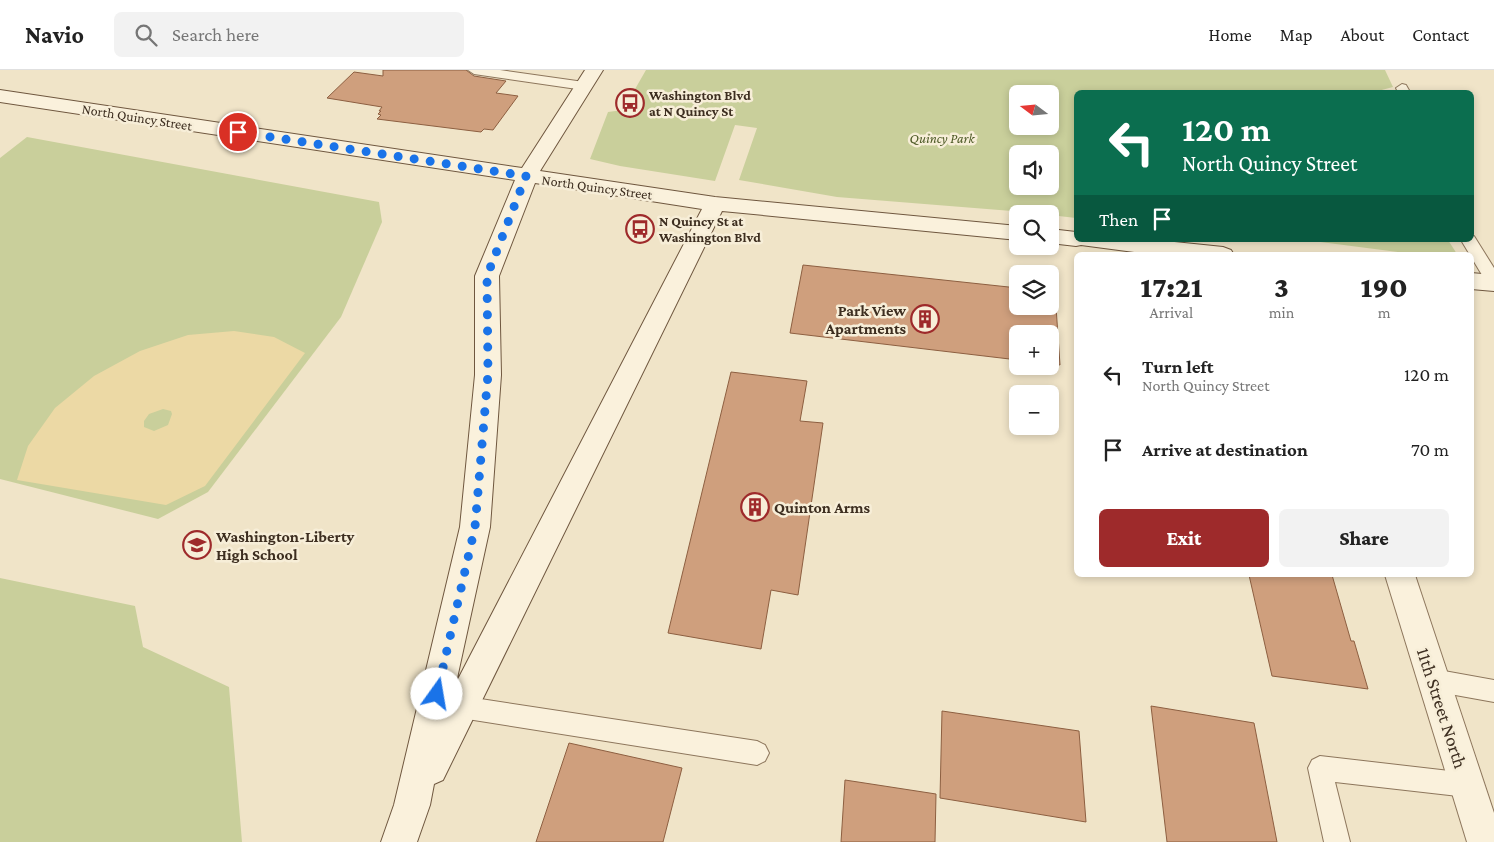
<!DOCTYPE html>
<meta charset="utf-8">
<style>
:root{--surface:#fff;--page:#f2f2f2;--text:#222;--muted:#767676;--line:#e0e0e0;--accent:#9e2a2b}
body{margin:0;font-family:"Crimson Pro",serif;background:var(--page);color:var(--text);height:100vh;display:flex;flex-direction:column;font-size:19px;white-space:nowrap}
*{box-sizing:border-box;margin:0}
p{font-size:16px;color:var(--muted)}
.icon{flex:none;width:28px;height:28px;fill:none;stroke:currentColor;stroke-width:2;stroke-linecap:round;stroke-linejoin:round}
.map{position:relative;flex:1;overflow:hidden}
.drawer{position:absolute;left:1074px;top:182px;width:400px;height:325px;display:flex;flex-direction:column;background:var(--surface);border-radius:8px;box-shadow:0 2px 8px #0003}
.drawer>*{flex:none}
.top-card{position:absolute;left:1074px;top:20px;width:400px;height:152px;border-radius:8px;box-shadow:0 2px 8px #0003;background:#0b6e4f;color:#fff;overflow:hidden}
.needle{width:32px;rotate:286deg}
.buttons{position:absolute;left:1009px;top:15px;display:grid;gap:10px}
.buttons a{display:grid;place-items:center;width:50px;height:50px;border-radius:8px;background:var(--surface);box-shadow:0 2px 8px #0003;font-size:25px}
.pin{position:absolute;display:grid;place-items:center;width:42px;height:42px;color:#fff;margin:-21px;border:2px solid #fff;border-radius:50%;box-shadow:0 1px 5px #0007}
.me{position:absolute;width:55px;margin:-28px;rotate:13deg;stroke-linejoin:round;filter:drop-shadow(0 0 4px #0008)}
.turn{display:flex;align-items:center;gap:18px;height:105px;padding:0 25px;font-size:22px}
.turn .icon{width:65px;height:65px;stroke-width:2.5}
.turn b{display:block;font-size:35px;line-height:42px}
.then{display:flex;align-items:center;height:48px;padding:0 25px;background:#0003;gap:10px;font-size:19px}
.eta{display:flex;justify-content:space-evenly;align-items:center;height:85px;text-align:center}
.eta b{font-size:30px;font-weight:800;line-height:35px}
.button{display:flex;gap:10px;margin-top:auto;padding:10px 25px}
.button a{flex:1;height:58px;border-radius:8px;background:var(--accent);color:#fff;font-size:20px;font-weight:800;line-height:58px;text-align:center}
.button a+a{background:var(--page);color:var(--text)}
ul{padding:0;list-style:none}
li{display:flex;align-items:center;gap:15px;height:75px;padding:0 25px}
li div{flex:1}
li b{display:block;font-size:19px}
li em{font-style:normal}
header{display:flex;align-items:center;gap:30px;box-sizing:border-box;height:70px;padding:0 25px;background:var(--surface);border-bottom:1px solid var(--line)}
header strong{font-size:24px}
nav{display:flex;gap:28px;margin-inline-start:auto;font-size:18px}
.search{width:350px;height:45px;background:var(--page);display:flex;align-items:center;gap:12px;box-sizing:border-box;padding:0 18px;border-radius:8px;color:var(--muted);font-size:19px}
.map>svg:first-child{display:block}
.green{fill:#c9cf9b;fill-rule:evenodd}
.sand{fill:#ecd9a5;fill-rule:evenodd}
.building{fill:#cf9f7d;stroke:#8d5f41}
.lines{fill:none;stroke-linecap:round;stroke-linejoin:round}
.lane-casing{stroke:#8d765c;stroke-width:2}
.street-casing{stroke:#8d765c;stroke-width:2}
.secondary-casing{stroke:#6f573f;stroke-width:2}
.lane{fill:#faf1dc;fill-rule:evenodd}
.street{fill:#faf1dc;fill-rule:evenodd}
.secondary{fill:#faf1dc;fill-rule:evenodd}
.route{stroke:#1a73e8;stroke-width:9;stroke-dasharray:0 16.2}
.labels{text-anchor:middle;dominant-baseline:central;stroke-width:5;stroke-linejoin:round;paint-order:stroke}
.far-poi-label{font-size:14px;font-weight:bold;fill:#3d2e20;stroke:#f7eed8;text-anchor:start}
.far-street-label{font-size:14px;fill:#3d2e20;stroke:#f7eed8}
.far-park-label{font-size:14px;font-style:italic;fill:#4d5a26;stroke:#f7eed8}
.poi-label{font-size:16px;font-weight:bold;fill:#3d2e20;stroke:#f7eed8;text-anchor:start}
.near-street-label{font-size:19px;fill:#3d2e20;stroke:#f7eed8}
</style>
<header>
<strong>Navio</strong>
<div class="search"><svg class="icon" aria-label="search" viewBox="0 0 24 24"><circle cx="10" cy="10" r="6"/><path d="M15 15l6 6"/></svg>Search here</div>
<nav><a>Home</a><a>Map</a><a>About</a><a>Contact</a></nav>
</header>
<div class="map">
<svg width="1494" height="772" viewBox="0 0 1494 772">
<rect width="100%" height="100%" fill="#f0e4c8"/>
<g class="green">
<path d="M646,0h739l8,17 -19,5h-298v126l-26,-3v-1l-213,-17 -98,-17 18,-52 -22,-3 -20,56 -95,-15 -30,-7 18,-47 15,-2zM1018,24h32v32h-32zM1018,84h32v32h-32z"/>
<path d="M27,67l352,65 3,20 -41,95 -133,175 -50,27 -158,-40v-321z"/>
<path d="M1305,170h143l9,14 -36,1z"/>
<path d="M0,508l135,28 8,41 86,40 13,155h-242z"/>
</g>
<path class="sand" d="M234,261l40,6 31,16 -100,133 -39,19 -149,-25 11,-34 27,-38 39,-32 46,-25 48,-16zM163,339l8,2 1,3 -4,11 -14,6 -10,-4v-6l5,-7z"/>
<g class="building">
<path d="M383,0h83l8,6 32,5 -10,12 22,3 -25,34 -9,-1 -3,3 -104,-13 4,-4 -3,-1 3,-3h-2l3,-4 -55,-9 27,-26 29,4z"/>
<path d="M803,195l215,23v18h32v-14h5l5,73 -10,-2v-29h-32v26l-228,-27z"/>
<path d="M731,302l76,9 -7,40 23,2 -25,172 -27,-5 -10,59 -93,-16z"/>
<path d="M1249,505h83l19,66h3l14,48 -96,-13z"/>
<path d="M1151,636l103,17 23,119h-110z"/>
<path d="M942,641l137,20 7,91 -146,-24z"/>
<path d="M569,673l113,25 -19,74h-127z"/>
<path d="M845,710l91,14 -1,48h-94z"/>
</g>
<g class="lines">
<defs>
<g id="lane">
<path d="M468,0h32l84,12 6,4 -6,4 -110,-16z"/>
<path d="M1402,14l4,1 4,7h-12l-2,-4z"/>
<path d="M1471,166h3l20,32v18l-6,-1 -27,-45h10z"/>
<path d="M1433,599l61,11v22l-61,-11 -8,-3 -3,-8 3,-8z"/>
<path d="M461,626l296,45 8,4 4,8 -4,8 -8,4 -296,-47 -8,-3 -3,-8 3,-8z"/>
<path d="M1320,686l147,17 9,3 3,9 -3,9 -9,3 -132,-15 15,60h-26l-16,-74 4,-8z"/>
</g>
<path id="street" d="M1385,505h30l79,238v29h-27z"/>
<g id="secondary">
<path d="M585,0h18l-63,101 175,26 303,29v14l-296,-29 -279,569 -9,4 -4,21 -13,37h-36l13,-37 66,-278 15,-152v-99l40,-96 -515,-78v-12l522,78zM535,113l167,26 -246,474 34,-156 11,-152 -2,-99z"/>
<path d="M1050,159l26,3v8h79l68,7 8,3 3,5h-77l-76,-10 -5,1 -26,-3z"/>
<path d="M1471,203l23,2v16l-23,-2z"/>
</g>
</defs>
<use href="#lane" class="lane-casing"/>
<use href="#street" class="street-casing"/>
<use href="#secondary" class="secondary-casing"/>
<use href="#lane" class="lane"/>
<use href="#street" class="street"/>
<use href="#secondary" class="secondary"/>
</g>
<g class="lines">
<path class="route" d="M238,62l288,44 -39,100 1,98 -13,153 -38,167"/>
</g>
<defs>
<symbol id="bus-ring" viewBox="-11 -11 22 22"><circle r="9.5" fill="#f7eed8" stroke="#9e2a2b" stroke-width="1.5"/><path d="M-5-6H5V4H4V6H2V4H-2V6H-4V4H-5ZM-3.5-4V0h7V-4ZM-3.5 1.2v1.5H-2V1.2ZM2 1.2v1.5H3.5V1.2Z" fill="#9e2a2b"/></symbol>
<symbol id="building-ring" viewBox="-11 -11 22 22"><circle r="9.5" fill="#f7eed8" stroke="#9e2a2b" stroke-width="1.5"/><path d="M-4-6H4V6H1V3H-1V6H-4ZM-2.5-4.3h1.7v1.8h-1.7ZM.8-4.3h1.7v1.8H.8ZM-2.5-1h1.7V.8h-1.7ZM.8-1h1.7V.8H.8Z" fill="#9e2a2b"/></symbol>
<symbol id="school-ring" viewBox="-11 -11 22 22"><circle r="9.5" fill="#f7eed8" stroke="#9e2a2b" stroke-width="1.5"/><path d="M0-5L7-2L0 1L-7-2ZM-4 1L0 2.5L4 1V4Q0 6-4 4Z" fill="#9e2a2b"/></symbol>
</defs>
<g fill-rule="evenodd">
<use href="#bus-ring" x="614" y="17" width="32" height="32"/>
<use href="#bus-ring" x="624" y="143" width="32" height="32"/>
<use href="#building-ring" x="909" y="233" width="32" height="32"/>
<use href="#building-ring" x="739" y="421" width="32" height="32"/>
<use href="#school-ring" x="181" y="459" width="32" height="32"/>
</g>
<g class="labels">
<g class="far-poi-label">
<text x="649" y="25">Washington Blvd<tspan x="649" dy="16">at N Quincy St</tspan></text>
<text x="659" y="151">N Quincy St at<tspan x="659" dy="16">Washington Blvd</tspan></text>
</g>
<g class="far-street-label">
<text transform="translate(137 47) rotate(9)">North Quincy Street</text>
<text transform="translate(597 117) rotate(8)">North Quincy Street</text>
</g>
<g class="far-park-label">
<text x="942" y="68">Quincy Park</text>
</g>
<g class="poi-label">
<text x="906" y="240" text-anchor="end">Park View<tspan x="906" dy="18">Apartments</tspan></text>
<text x="774" y="437">Quinton Arms</text>
<text x="216" y="466">Washington-Liberty<tspan x="216" dy="18">High School</tspan></text>
</g>
<g class="near-street-label">
<text transform="translate(1442 638) rotate(72)">11th Street North</text>
</g>
</g>
</svg>
<div class="buttons">
<a><svg class="needle" viewBox="-14 -14 28 28"><path d="M0-13l5 13h-10z" fill="#e53935"/><path d="M0 13l5-13h-10z" fill="#767676"/></svg></a>
<a><svg class="icon" aria-label="sound" viewBox="0 0 24 24"><path d="M4 9h4l5-4v14l-5-4H4zM17 9q2 3 0 6"/></svg></a>
<a><svg class="icon" aria-label="search" viewBox="0 0 24 24"><circle cx="10" cy="10" r="6"/><path d="M15 15l6 6"/></svg></a>
<a><svg class="icon" aria-label="layers" viewBox="0 0 24 24"><path d="M12 4l9 5-9 5-9-5zM3 14l9 5 9-5"/></svg></a>
<a>+</a>
<a>−</a>
</div>
<div class="pin" style="left:238px;top:62px;background:#d93025"><svg class="icon" aria-label="arrive" viewBox="0 0 24 24"><path d="M6 21V4h12l-3 4 3 4H6"/></svg></div>
<svg class="me" style="left:437px;top:624px" viewBox="-20 -20 40 40"><circle r="19" fill="#fff"/><path d="M0-13L10 11 0 6-10 11z" fill="#1a73e8"/></svg>
<div class="top-card">
<div class="turn"><svg class="icon" aria-label="left" viewBox="0 0 24 24"><path d="M17 20v-9H6M10 6l-5 5 5 5"/></svg><div><b>120 m</b>North Quincy Street</div></div>
<div class="then">Then<svg class="icon" aria-label="arrive" viewBox="0 0 24 24"><path d="M6 21V4h12l-3 4 3 4H6"/></svg></div>
</div>
<section class="drawer">
<div class="eta">
<div><b>17:21</b><p>Arrival</p></div>
<div><b>3</b><p>min</p></div>
<div><b>190</b><p>m</p></div>
</div>
<ul>
<li><svg class="icon" aria-label="left" viewBox="0 0 24 24"><path d="M17 20v-9H6M10 6l-5 5 5 5"/></svg><div><b>Turn left</b><p>North Quincy Street</p></div><em>120 m</em></li>
<li><svg class="icon" aria-label="arrive" viewBox="0 0 24 24"><path d="M6 21V4h12l-3 4 3 4H6"/></svg><div><b>Arrive at destination</b></div><em>70 m</em></li>
</ul>
<div class="button"><a>Exit</a><a>Share</a></div>
</section>
</div>
